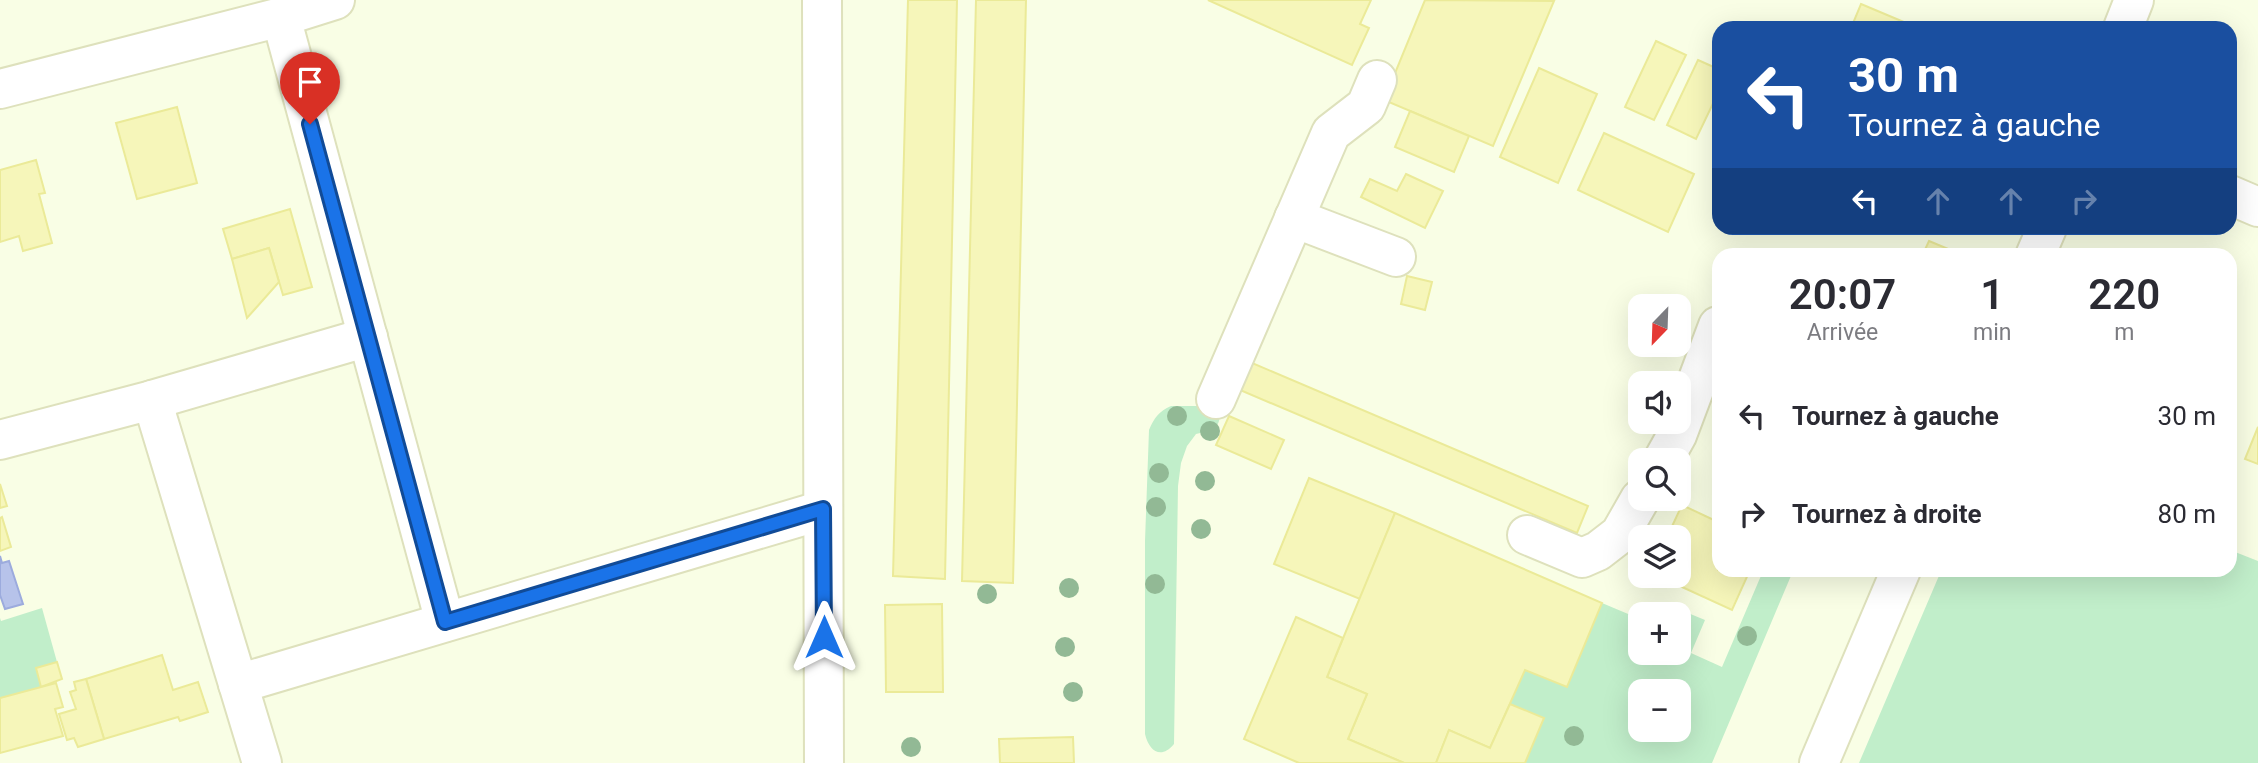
<!DOCTYPE html>
<html lang="fr">
<meta charset="utf-8">
<style>
:root{--surface:#fff;--page:#f7f7f7;--text:#2b2b33;--muted:#7c7c81}
body{margin:0;font-family:Roboto,sans-serif;background:var(--page);color:var(--text);height:100vh;display:flex;flex-direction:column;font-size:26px;white-space:nowrap}
*{box-sizing:border-box;margin:0}
p{font-size:23px;color:var(--muted)}
.icon{flex:none;width:38px;height:38px;fill:none;stroke:currentColor;stroke-width:2;stroke-linecap:round;stroke-linejoin:round}
.map{position:relative;flex:1;overflow:hidden}
.side{position:absolute;left:1712px;top:248px;width:525px;height:329px;display:flex;flex-direction:column;background:var(--surface);border-radius:21px;box-shadow:0 7px 28px #0002}
.side>*{flex:none}
.top-card{position:absolute;left:1712px;top:21px;width:525px;height:214px;border-radius:21px;box-shadow:0 7px 28px #0002;background:#1a4fa0;color:#fff;overflow:hidden}
.needle{width:46px;rotate:203deg}
.controls{position:absolute;left:1628px;top:294px;display:grid;gap:14px}
.controls a{display:grid;place-items:center;width:63px;height:63px;border-radius:14px;background:var(--surface);box-shadow:0 7px 28px #0002;font-size:35px}
.pin{position:absolute;display:grid;place-items:center;width:60px;height:60px;color:#fff;margin:-72px -30px;border-radius:50% 50% 50% 0;rotate:-45deg;box-shadow:0 0 7px #0007}
.pin .icon{rotate:45deg}
.me{position:absolute;width:77px;margin:-38px;rotate:0deg;stroke-linejoin:round;filter:drop-shadow(0 0 5px #0008)}
.turn{display:flex;align-items:center;gap:24px;height:147px;padding:0 21px;font-size:32px}
.turn .icon{width:91px;height:91px;stroke-width:2.5}
.turn b{display:block;font-size:49px;line-height:60px}
.lanes{display:flex;align-items:center;height:66px;padding:0 21px;background:#0003;justify-content:center;gap:35px;direction:ltr}
.lanes .off{opacity:.35}
.eta{display:flex;justify-content:space-evenly;align-items:center;height:119px;text-align:center}
.eta b{font-size:42px;font-weight:600;line-height:49px}
ul{padding:0;list-style:none}
li{display:flex;align-items:center;gap:21px;height:98px;padding:0 21px}
li div{flex:1}
li b{display:block;font-size:26px}
li em{font-style:normal}
.map>svg:first-child{display:block}
.green{fill:#c1eeca;fill-rule:evenodd}
.water{fill:#b7c3ea;stroke:#9cabdd;stroke-width:2}
.building{fill:#f6f6ba;stroke:#ebea98;stroke-width:2}
.lines{fill:none;stroke-linecap:round;stroke-linejoin:round}
.minor-casing{stroke:#dee1bc;stroke-width:42}
.minor{stroke:#fff;stroke-width:38}
.tree{fill:#92b995}
.route-casing{stroke:#114b97;stroke-width:18}
.route{stroke:#1a73e8;stroke-width:12}
</style>
<div class="map">
<svg width="2258" height="763" viewBox="0 0 2258 763">
<rect width="100%" height="100%" fill="#f9fee5"/>
<g class="green">
<path d="M1171,406h27l21,7c3,16 -10,18 -23,21l-9,12 -6,17 -3,23 -4,258c-13,16 -25,7 -29,-10v-193l4,-111c5,-12 10,-19 22,-24z"/>
<path d="M2230,550l28,11v202h-399l82,-192 289,-1z"/>
<path d="M1763,571h30l-81,192h-187l19,-45 -34,-14 15,-34 42,17 35,-84 38,16v34h38v-39h-10l3,-8 34,14 -14,33 31,14zM1640,691h38v39h-38z"/>
<path d="M42,608l15,54 -21,6 5,19 -41,11v-80l1,3z"/>
</g>
<path class="water" d="M0,556l2,7 7,-2 14,43 -18,5 -5,-14z"/>
<g class="building">
<path d="M908,0h49l-12,579 -52,-3z"/>
<path d="M976,0h50l-13,583 -51,-2z"/>
<path d="M1208,0h163l-11,24 9,4 -17,37z"/>
<path d="M1425,0l129,1 -61,145 -109,-46z"/>
<path d="M1861,4l57,24h-67z"/>
<path d="M1656,41l30,14 -32,65 -29,-13z"/>
<path d="M1698,60l20,9v24l-22,46 -29,-14z"/>
<path d="M1539,68l58,26 -39,89 -58,-26z"/>
<path d="M177,107l20,76 -60,16 -21,-76z"/>
<path d="M1410,111l59,25 -15,36 -59,-25z"/>
<path d="M1604,133l90,41 -26,58 -90,-42z"/>
<path d="M36,160l9,33 -6,1 13,49 -29,8 -4,-15 -19,6v-72z"/>
<path d="M1406,174l37,17 -18,37 -64,-31 9,-18 27,12z"/>
<path d="M290,209l22,78 -29,8 -14,-47 -37,11 -9,-30z"/>
<path d="M1929,241l29,12 -1,3h-35z"/>
<path d="M269,248l10,34 -32,36 -15,-59z"/>
<path d="M1407,276l25,6 -7,28 -24,-6z"/>
<path d="M1245,360l343,146 -11,27 -344,-146z"/>
<path d="M1229,416l55,24 -13,29 -55,-24z"/>
<path d="M2258,427v37l-13,-5z"/>
<path d="M1309,478l86,35 -35,86 -86,-35z"/>
<path d="M0,484l7,22 -7,2z"/>
<path d="M1682,505l36,17v48h32l-18,40 -74,-34h20v-39h-11z"/>
<path d="M1395,513l207,90 -35,84 -42,-17 -35,78 -41,-18 -13,33h-32l-56,-24 19,-45 -40,-17z"/>
<path d="M2,517l9,30 -11,4v-33z"/>
<path d="M942,604l1,88h-57l-1,-87z"/>
<path d="M1296,617l47,21 -16,39 40,17 -19,45 56,24h-105l-55,-24z"/>
<path d="M162,655l11,35 25,-8 10,30 -28,9 -2,-4 -74,22 -18,-60z"/>
<path d="M57,662l5,17 -21,8 -5,-19z"/>
<path d="M86,679l18,60 -26,8 -4,-9 -7,2 -8,-26 17,-5 -6,-17 6,-2 -2,-8z"/>
<path d="M56,683l7,24 -8,2 8,27 -63,17v-55z"/>
<path d="M1510,704l34,14 -19,45h-89l13,-33 41,18z"/>
<path d="M1073,737l1,26h-74l-1,-24z"/>
</g>
<g class="lines">
<defs>
<g id="minor">
<path d="M335,0l-54,17 164,605"/>
<path d="M822,0l2,763"/>
<path d="M2123,28l11,-28"/>
<path d="M0,89l281,-72"/>
<path d="M2230,195l28,12"/>
<path d="M1294,218l102,39"/>
<path d="M2035,256l12,-28"/>
<path d="M1216,399l115,-266 35,-27 11,-26"/>
<path d="M152,400l110,363"/>
<path d="M0,440l152,-40 216,-63"/>
<path d="M1663,460l14,-25 41,-109"/>
<path d="M1527,535l55,23 16,-7 22,-17 20,-35"/>
<path d="M238,684l585,-174"/>
<path d="M1819,763l82,-193"/>
</g>
</defs>
<use href="#minor" class="minor-casing"/>
<use href="#minor" class="minor"/>
</g>
<g class="tree">
<circle cx="1177" cy="416" r="10"/>
<circle cx="1210" cy="431" r="10"/>
<circle cx="1159" cy="473" r="10"/>
<circle cx="1205" cy="481" r="10"/>
<circle cx="1156" cy="507" r="10"/>
<circle cx="1201" cy="529" r="10"/>
<circle cx="1155" cy="584" r="10"/>
<circle cx="1069" cy="588" r="10"/>
<circle cx="987" cy="594" r="10"/>
<circle cx="1747" cy="636" r="10"/>
<circle cx="1065" cy="647" r="10"/>
<circle cx="1073" cy="692" r="10"/>
<circle cx="1574" cy="736" r="10"/>
<circle cx="911" cy="747" r="10"/>
</g>
<g class="lines">
<defs>
<path id="route" d="M310,124l135,498 378,-113 1,128"/>
</defs>
<use href="#route" class="route-casing"/>
<use href="#route" class="route"/>
</g>
</svg>
<div class="controls">
<a><svg class="needle" viewBox="-14 -14 28 28"><path d="M0-13l5 13h-10z" fill="#e53935"/><path d="M0 13l5-13h-10z" fill="#7c7c81"/></svg></a>
<a><svg class="icon" aria-label="sound" viewBox="0 0 24 24"><path d="M4 9h4l5-4v14l-5-4H4zM17 9q2 3 0 6"/></svg></a>
<a><svg class="icon" aria-label="search" viewBox="0 0 24 24"><circle cx="10" cy="10" r="6"/><path d="M15 15l6 6"/></svg></a>
<a><svg class="icon" aria-label="layers" viewBox="0 0 24 24"><path d="M12 4l9 5-9 5-9-5zM3 14l9 5 9-5"/></svg></a>
<a>+</a>
<a>−</a>
</div>
<div class="pin" style="left:310px;top:124px;background:#d93025"><svg class="icon" aria-label="arrive" viewBox="0 0 24 24"><path d="M6 21V4h12l-3 4 3 4H6"/></svg></div>
<svg class="me" style="left:824px;top:637px" viewBox="-20 -20 40 40"><path d="M0-17L14 15 0 8-14 15z" fill="#1a73e8" stroke="#fff" stroke-width="4"/></svg>
<div class="top-card">
<div class="turn"><svg class="icon" aria-label="left" viewBox="0 0 24 24"><path d="M17 20v-9H6M10 6l-5 5 5 5"/></svg><div><b>30 m</b>Tournez à gauche</div></div>
<div class="lanes"><svg class="icon" aria-label="left" viewBox="0 0 24 24"><path d="M17 20v-9H6M10 6l-5 5 5 5"/></svg><svg class="icon off" aria-label="ahead" viewBox="0 0 24 24"><path d="M12 20V5M6 11l6-6 6 6"/></svg><svg class="icon off" aria-label="ahead" viewBox="0 0 24 24"><path d="M12 20V5M6 11l6-6 6 6"/></svg><svg class="icon off" aria-label="right" viewBox="0 0 24 24"><path d="M7 20v-9h11M14 6l5 5-5 5"/></svg></div>
</div>
<section class="side">
<div class="eta">
<div><b>20:07</b><p>Arrivée</p></div>
<div><b>1</b><p>min</p></div>
<div><b>220</b><p>m</p></div>
</div>
<ul>
<li><svg class="icon" aria-label="left" viewBox="0 0 24 24"><path d="M17 20v-9H6M10 6l-5 5 5 5"/></svg><div><b>Tournez à gauche</b></div><em>30 m</em></li>
<li><svg class="icon" aria-label="right" viewBox="0 0 24 24"><path d="M7 20v-9h11M14 6l5 5-5 5"/></svg><div><b>Tournez à droite</b></div><em>80 m</em></li>
</ul>
</section>
</div>
